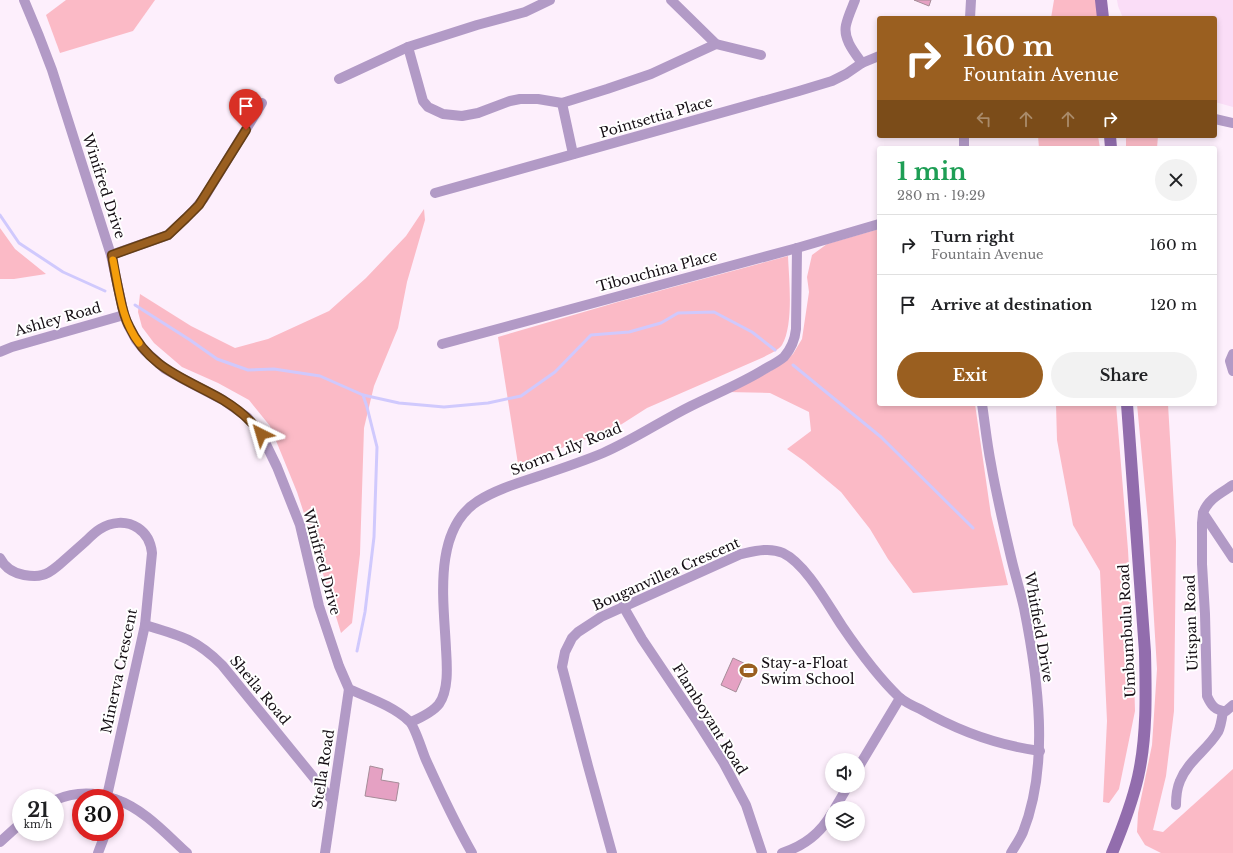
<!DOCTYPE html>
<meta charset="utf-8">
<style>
:root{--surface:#fff;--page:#f2f2f2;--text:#202124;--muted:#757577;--line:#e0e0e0;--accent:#9a5f20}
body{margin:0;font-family:"Libre Baskerville",serif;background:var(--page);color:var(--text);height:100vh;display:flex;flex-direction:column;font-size:15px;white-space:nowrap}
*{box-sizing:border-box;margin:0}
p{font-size:13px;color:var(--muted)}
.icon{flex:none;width:22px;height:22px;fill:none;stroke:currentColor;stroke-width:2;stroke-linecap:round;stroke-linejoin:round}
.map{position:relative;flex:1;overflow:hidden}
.drawer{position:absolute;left:877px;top:146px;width:340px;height:260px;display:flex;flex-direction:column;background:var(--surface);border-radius:4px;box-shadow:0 2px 6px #0003}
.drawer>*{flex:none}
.top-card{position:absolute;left:877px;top:16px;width:340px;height:122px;border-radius:4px;box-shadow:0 2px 6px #0003;background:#9a5f20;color:#fff;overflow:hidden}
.fabs{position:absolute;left:825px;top:753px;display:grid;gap:8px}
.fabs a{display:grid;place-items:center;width:40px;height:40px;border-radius:50%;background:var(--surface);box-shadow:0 2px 6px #0003;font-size:20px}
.speed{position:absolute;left:12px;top:789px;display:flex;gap:8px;font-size:20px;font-weight:700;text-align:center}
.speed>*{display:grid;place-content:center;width:52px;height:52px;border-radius:50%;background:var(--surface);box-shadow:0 2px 6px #0003;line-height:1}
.speed small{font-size:10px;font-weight:400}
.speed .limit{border:6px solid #d22;background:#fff;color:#111}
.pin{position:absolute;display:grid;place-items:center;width:34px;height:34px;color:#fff;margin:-41px -17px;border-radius:50% 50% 50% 0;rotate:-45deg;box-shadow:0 0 4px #0007}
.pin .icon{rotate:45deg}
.me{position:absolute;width:44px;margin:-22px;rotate:320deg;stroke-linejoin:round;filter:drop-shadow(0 0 3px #0008)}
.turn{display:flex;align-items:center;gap:14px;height:84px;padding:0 20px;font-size:18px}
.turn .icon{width:52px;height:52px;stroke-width:2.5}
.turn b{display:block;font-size:28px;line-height:34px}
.lanes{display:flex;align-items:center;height:38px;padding:0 20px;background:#0003;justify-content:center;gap:20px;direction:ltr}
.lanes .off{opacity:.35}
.round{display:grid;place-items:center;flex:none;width:42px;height:42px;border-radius:21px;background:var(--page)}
.summary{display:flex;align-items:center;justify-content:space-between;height:68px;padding:0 20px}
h1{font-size:24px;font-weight:700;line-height:30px;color:#1e9e55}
.primary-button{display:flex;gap:8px;margin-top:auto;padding:8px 20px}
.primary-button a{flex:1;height:46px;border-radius:24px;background:var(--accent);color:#fff;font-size:16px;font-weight:700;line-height:46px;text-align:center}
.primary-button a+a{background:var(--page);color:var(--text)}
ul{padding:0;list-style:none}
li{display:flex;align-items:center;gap:12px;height:60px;padding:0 20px;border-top:1px solid var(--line)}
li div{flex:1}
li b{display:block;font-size:15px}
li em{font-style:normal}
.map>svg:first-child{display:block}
.built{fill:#faddf7}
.green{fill:#fbbac6}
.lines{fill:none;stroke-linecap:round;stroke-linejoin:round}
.stream{stroke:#d0c9fd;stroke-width:3}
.building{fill:#e5a1c3;stroke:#a68c98}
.minor{stroke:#b29ac6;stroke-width:10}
.secondary{stroke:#926dad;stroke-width:12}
.route-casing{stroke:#643e15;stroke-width:10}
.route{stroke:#9a5f20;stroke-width:7}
.slow{stroke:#f59e0b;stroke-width:7}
.labels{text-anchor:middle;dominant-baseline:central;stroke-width:4;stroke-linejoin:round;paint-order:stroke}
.street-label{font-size:14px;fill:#150e14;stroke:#fff}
.poi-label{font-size:14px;fill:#150e14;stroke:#fff;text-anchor:start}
</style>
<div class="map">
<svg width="1233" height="853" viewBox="0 0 1233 853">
<rect width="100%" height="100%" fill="#fdeffc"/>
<path class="built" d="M1117,0h116v107l-18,-5v-84h-92l-5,-12z"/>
<g class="green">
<path d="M66,0h89l-22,31 -73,22 -14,-38z"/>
<path d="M1054,0h43v18h-46z"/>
<path d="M1038,136h60l2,12h-61z"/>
<path d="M1126,136h32l-1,12h-31z"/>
<path d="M424,209l1,11 -18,62 -9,46 -24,58 -10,42 -4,126 -8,69 -11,10 -27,-89 -17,-52 -27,-66 -21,-26 -31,-17 -36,-16 -28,-24 -12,-16 -4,-15 2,-18 51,32 44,22 33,-9 61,-28 37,-33 40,-42z"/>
<path d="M0,228l15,21 31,25 -32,5h-14z"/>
<path d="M879,229v175h96l16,111 17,70 -95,8 -25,-34 -18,-30 -29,-37 -37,-31 -17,-12 24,-18 -2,-19 -39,-19 -43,-1 44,-21 22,-17 9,-15 7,-47 -2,-15 5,-22 15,-11z"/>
<path d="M788,256c1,23 6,69 -6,89 -3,5 -13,9 -18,12l-117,51 -36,23 -28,9 -65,24 -20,-127 120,-35z"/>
<path d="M1056,404h60l12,146 5,91 2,70 -16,78 -10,14 -6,-1 4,-81 -7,-150 -27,-46 -16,-85z"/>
<path d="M1137,404h31l8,137 -2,170 -8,65 -13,54 10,2 70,-63v84h-72l-16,-8 -8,-13 1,-19 14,-68 5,-76 -9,-148z"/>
</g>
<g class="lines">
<g class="stream">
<path d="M0,215l19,28 44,29 42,19"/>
<path d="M135,305l55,35 27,19 31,11 26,-1 46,7 43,19 36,8 45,4 44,-4 33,-7 34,-24 36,-37 38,-3 32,-9 17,-10 36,-1 38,20 23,18"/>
<path d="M793,365l88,72 92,91"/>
<path d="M357,651l8,-39 9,-75 3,-90 -10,-40 -4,-12"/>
</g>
</g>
<g class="building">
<path d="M914,0h17l-2,6z"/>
<path d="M733,658l15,7 -12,27 -15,-7z"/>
<path d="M370,766l13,3 -2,11 18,3 -3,18 -31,-5z"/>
</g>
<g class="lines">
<g class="minor">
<path d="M24,0l15,36 13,34 59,185 13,60 4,10 8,15 8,10 21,19 16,9 42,22 24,17 14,17 16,33 23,58 19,81 20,60 10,23c20,9 44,17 60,32 6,5 13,30 17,39 14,31 29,63 46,93"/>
<path d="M671,0l45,44 45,11"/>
<path d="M855,0c-3,8 -7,16 -9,25 -3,14 8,27 16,38"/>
<path d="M970,18l1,-18"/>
<path d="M408,47l15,54 5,6 15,7 19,2 16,-3 32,-12 10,-2h18l24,4 45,-14 44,-15 65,-30"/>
<path d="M339,79l69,-32 69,-22 48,-13 25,-12"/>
<path d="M562,103l11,51"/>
<path d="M1215,119l18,4"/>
<path d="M964,136v12"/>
<path d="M435,193l364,-102 33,-10 14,-7 16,-11 17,-7"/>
<path d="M111,255l57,-20 26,-25 10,-12 58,-95"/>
<path d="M442,344l355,-96 82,-24"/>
<path d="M0,352l12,-5 112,-32"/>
<path d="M1233,354l-3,7 3,10"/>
<path d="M982,404c3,20 5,40 9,60 5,29 12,59 19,89 4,18 10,37 14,55 14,70 26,156 -1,224 -3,7 -8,14 -12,21"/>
<path d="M1233,485c-12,8 -25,14 -30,28l30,45"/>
<path d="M1203,513l-1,10v41l3,50 2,82c4,9 8,15 19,15l7,-6"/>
<path d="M0,558c5,10 13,15 24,17 6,1 12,2 18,0 7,-1 13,-7 18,-11 9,-8 17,-15 26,-23 4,-4 9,-9 14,-12 11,-7 26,-9 38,-1 9,6 13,15 14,25l-7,72 -38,171"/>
<path d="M623,606l19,33 55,82 26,41 23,43 16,48"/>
<path d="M145,625c34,10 51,14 77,40l110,135"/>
<path d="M411,722c9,-4 22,-10 28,-18 10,-14 8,-39 7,-55 -2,-46 -14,-119 32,-148 16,-10 34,-16 52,-22 24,-8 49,-16 73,-26 30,-13 58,-32 88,-47 24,-12 49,-22 72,-36 7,-4 15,-8 21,-13 7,-8 11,-18 12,-28l1,-81"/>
<path d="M858,768l42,-70"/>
<path d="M115,799c29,10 50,34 72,54"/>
<path d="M55,800c19,-8 37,-9 57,-2"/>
<path d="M1176,805c0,-8 1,-17 4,-24 8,-20 27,-31 38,-49 3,-6 4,-14 5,-21"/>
<path d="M835,808l13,-22"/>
<path d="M115,811l4,-10"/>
<path d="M0,842l21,-19"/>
<path d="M98,853l8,-21"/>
<path d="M325,853l24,-164"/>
<path d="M612,853l-24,-87 -26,-99 3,-15 7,-14 6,-6 23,-15 140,-63c14,-3 29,-7 42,-1 23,11 45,52 59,73 17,25 35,50 57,71 6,5 14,9 21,12 38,22 76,36 120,42"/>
<path d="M782,853c22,-7 39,-20 50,-40"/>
</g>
<g class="secondary">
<path d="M1101,0l2,18"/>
<path d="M1110,136l1,12"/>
<path d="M1112,853c10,-24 20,-50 26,-76 9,-40 8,-83 7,-125l-18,-248"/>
</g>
</g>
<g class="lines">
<defs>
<path id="route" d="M246,130l-47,75 -13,13 -18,17 -56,20c2,14 5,28 8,42 2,10 4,20 9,29 20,43 56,52 94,74 15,9 28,20 38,34"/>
</defs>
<use href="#route" class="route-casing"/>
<use href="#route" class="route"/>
<path class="slow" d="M113,260c6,28 8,60 26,83"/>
</g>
<defs>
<symbol id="stadium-bare" viewBox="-9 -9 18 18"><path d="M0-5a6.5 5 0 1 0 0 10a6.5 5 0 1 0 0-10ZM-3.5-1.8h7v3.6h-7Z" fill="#9a5f20" stroke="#fff" stroke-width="2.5" paint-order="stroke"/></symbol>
</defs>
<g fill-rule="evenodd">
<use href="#stadium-bare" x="736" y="658" width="25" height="25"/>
</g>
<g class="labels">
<g class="street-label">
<text transform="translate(656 117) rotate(-16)">Pointsettia Place</text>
<text transform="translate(104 186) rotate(72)">Winifred Drive</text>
<text transform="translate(657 271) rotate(-15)">Tibouchina Place</text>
<text transform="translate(58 319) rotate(-16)">Ashley Road</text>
<text transform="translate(566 449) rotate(-22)">Storm Lily Road</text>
<text transform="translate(322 562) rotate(75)">Winifred Drive</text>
<text transform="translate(666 574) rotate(-24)">Bouganvillea Crescent</text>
<text transform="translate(1191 623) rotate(-92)">Uitspan Road</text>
<text transform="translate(1039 627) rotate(80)">Whitfield Drive</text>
<text transform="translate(1127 631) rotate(-93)">Umbumbulu Road</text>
<text transform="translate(119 671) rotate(-78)">Minerva Crescent</text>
<text transform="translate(260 690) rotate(50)">Sheila Road</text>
<text transform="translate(710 719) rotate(58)">Flamboyant Road</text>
<text transform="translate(323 769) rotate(-81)">Stella Road</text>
</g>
<g class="poi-label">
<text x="761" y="663">Stay-a-Float<tspan x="761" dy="16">Swim School</tspan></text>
</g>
</g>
</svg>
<div class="fabs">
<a><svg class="icon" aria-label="sound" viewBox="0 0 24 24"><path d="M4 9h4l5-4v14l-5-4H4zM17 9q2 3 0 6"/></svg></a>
<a><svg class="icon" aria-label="layers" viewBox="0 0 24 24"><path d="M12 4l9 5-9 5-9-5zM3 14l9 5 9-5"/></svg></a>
</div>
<div class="speed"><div>21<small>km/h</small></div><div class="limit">30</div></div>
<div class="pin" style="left:246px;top:130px;background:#d93025"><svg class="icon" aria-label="arrive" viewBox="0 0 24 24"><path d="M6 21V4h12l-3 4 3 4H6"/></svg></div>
<svg class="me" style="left:261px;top:434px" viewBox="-20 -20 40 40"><path d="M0-17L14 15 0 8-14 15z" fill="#9a5f20" stroke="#fff" stroke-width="4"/></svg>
<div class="top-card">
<div class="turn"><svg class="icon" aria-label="right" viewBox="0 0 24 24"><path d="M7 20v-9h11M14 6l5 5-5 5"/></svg><div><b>160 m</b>Fountain Avenue</div></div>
<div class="lanes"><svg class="icon off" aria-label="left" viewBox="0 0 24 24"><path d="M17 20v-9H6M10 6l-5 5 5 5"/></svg><svg class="icon off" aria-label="ahead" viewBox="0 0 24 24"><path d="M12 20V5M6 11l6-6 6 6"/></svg><svg class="icon off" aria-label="ahead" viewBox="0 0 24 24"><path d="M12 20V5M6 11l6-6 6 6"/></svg><svg class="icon" aria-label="right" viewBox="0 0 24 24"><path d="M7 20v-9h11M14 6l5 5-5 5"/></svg></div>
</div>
<section class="drawer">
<div class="summary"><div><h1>1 min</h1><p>280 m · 19:29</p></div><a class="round"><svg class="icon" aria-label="close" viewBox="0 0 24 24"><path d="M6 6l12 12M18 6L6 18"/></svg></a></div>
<ul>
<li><svg class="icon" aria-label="right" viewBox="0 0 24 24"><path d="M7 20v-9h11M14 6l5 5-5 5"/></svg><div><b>Turn right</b><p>Fountain Avenue</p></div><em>160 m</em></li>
<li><svg class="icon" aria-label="arrive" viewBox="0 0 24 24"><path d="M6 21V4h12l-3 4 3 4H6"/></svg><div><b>Arrive at destination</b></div><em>120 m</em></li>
</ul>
<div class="primary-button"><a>Exit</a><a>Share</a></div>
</section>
</div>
